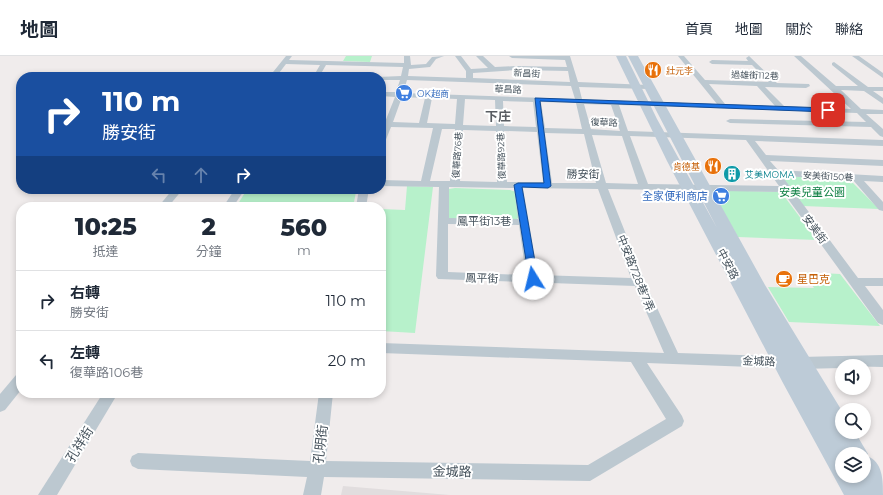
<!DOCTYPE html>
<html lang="zh-TW">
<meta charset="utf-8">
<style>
:root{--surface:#fff;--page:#f6f6f7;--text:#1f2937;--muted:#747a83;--line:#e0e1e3}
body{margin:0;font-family:Montserrat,"Noto Sans TC",sans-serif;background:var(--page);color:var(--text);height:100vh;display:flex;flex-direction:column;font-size:15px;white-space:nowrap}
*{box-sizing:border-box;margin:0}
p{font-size:13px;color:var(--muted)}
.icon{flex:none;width:22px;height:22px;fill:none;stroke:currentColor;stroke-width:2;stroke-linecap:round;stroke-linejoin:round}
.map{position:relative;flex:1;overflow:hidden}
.drawer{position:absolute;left:16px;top:146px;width:370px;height:196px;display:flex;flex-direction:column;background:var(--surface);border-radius:16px;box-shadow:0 2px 6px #0003}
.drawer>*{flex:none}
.top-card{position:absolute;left:16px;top:16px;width:370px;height:122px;border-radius:16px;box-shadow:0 2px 6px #0003;background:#1a4fa0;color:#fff;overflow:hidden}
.controls{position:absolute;left:835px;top:303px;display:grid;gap:8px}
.controls a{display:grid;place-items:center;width:36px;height:36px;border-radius:50%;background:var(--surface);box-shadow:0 2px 6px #0003;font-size:20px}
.pin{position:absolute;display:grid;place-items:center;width:34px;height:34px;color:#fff;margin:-17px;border-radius:8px;box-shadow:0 2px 6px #0006}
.me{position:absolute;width:44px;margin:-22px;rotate:351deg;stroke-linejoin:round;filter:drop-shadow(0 0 3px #0008)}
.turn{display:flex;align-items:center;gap:14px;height:84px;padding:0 20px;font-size:18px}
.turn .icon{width:52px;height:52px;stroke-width:2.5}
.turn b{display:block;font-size:28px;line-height:34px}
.lanes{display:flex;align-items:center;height:38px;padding:0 20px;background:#0003;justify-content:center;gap:20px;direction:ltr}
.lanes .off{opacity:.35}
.eta{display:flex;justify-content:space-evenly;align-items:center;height:68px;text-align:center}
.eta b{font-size:24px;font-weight:800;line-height:28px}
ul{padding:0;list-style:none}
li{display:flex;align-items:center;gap:12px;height:60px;padding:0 20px;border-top:1px solid var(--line)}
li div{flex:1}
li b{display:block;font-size:15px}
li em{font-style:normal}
header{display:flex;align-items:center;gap:24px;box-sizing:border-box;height:56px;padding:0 20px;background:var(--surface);border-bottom:1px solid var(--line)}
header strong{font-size:19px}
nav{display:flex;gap:22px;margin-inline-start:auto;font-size:14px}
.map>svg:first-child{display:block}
.education{fill:#e1ddde}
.green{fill:#b7f1cb}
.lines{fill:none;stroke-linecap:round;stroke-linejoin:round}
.street{fill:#bcc8d0;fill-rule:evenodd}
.secondary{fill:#bdcbd7;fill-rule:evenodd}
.route{fill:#1a73e8;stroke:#114b97}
.labels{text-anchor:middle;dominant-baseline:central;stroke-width:4;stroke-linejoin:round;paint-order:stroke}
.far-food-label{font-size:9px;fill:#c56008;stroke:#fff;text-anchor:start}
.far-street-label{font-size:9px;fill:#44515b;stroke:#fff}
.far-shop-label{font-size:9px;fill:#366cbe;stroke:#fff;text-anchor:start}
.far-culture-label{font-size:9px;fill:#0d838f;stroke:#fff;text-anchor:start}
.street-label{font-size:11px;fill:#44515b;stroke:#fff}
.park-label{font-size:11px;fill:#108045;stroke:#fff}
.shop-label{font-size:11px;fill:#366cbe;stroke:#fff;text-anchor:end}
.food-label{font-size:11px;fill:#c56008;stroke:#fff;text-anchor:start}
.far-district-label{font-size:13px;font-weight:bold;fill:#595d62;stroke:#fff}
.near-street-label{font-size:13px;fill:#44515b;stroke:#fff}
</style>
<header>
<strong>地圖</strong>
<nav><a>首頁</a><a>地圖</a><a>關於</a><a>聯絡</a></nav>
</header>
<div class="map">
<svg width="883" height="439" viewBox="0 0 883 439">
<rect width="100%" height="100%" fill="#f0ecec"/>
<path class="education" d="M343,430l107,9h-109z"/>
<g class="green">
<path d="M346,0h26l-2,6 -27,-1z"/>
<path d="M785,120l65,4 29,29 -76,-3 -21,-29z"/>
<path d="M407,130l26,1 -18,146 -34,-2v-122l24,1z"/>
<path d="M455,132l55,2 6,2 4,25 -5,3 -64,-1 -4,-2 2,-28z"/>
<path d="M253,133h97l6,3 -3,15h-117l10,-16z"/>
<path d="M711,134l70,2 36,48 -79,-3z"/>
<path d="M803,216l37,2 40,52 -91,-4 -21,-35 46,1z"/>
</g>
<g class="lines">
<g class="street">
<path d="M286,0h6l-3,4 115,3v-7h6l1,9 15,-1 6,-7 12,-1 -8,3 -6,8 -21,2 -1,7 58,2v-7l-11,-15h6l10,13 17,-1 -12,-12h7l12,11 21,-1 51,1 -2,-7 -53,-2 -3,-2h61l8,26 70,3 4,2 -4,2 -69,-2 3,12 135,5 -39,-48h6l21,24 64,2 -17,-17 -40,-1 -3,-2 3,-2 36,1 -2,-3 3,-2 28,27 32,1 1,2 -4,2 -41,-1 19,19 67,3 -57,-53h7l35,30h22l-26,-21v-2l2,-1 34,25h15v4h-10l10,7v6l-19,-13 -23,-1 20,19 22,1v4h-17l17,15v8l-3,-1 -9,-9 -141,-4 -4,-2 4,-2 136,3 -9,-9 -238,-8 9,26 255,9v6l-128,-5 11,14 117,5v6l-113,-5 8,9 105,6v6l-19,-1 19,21v9l-4,-1 -26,-30 -71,-4 76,102h25v8h-18l18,24v15l-5,-2 -95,-131 -175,-3 37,93 33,71 122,4 83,-2v12l-41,-1v2l-42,1 -153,-6 35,53 2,5 -2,5 -92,55 -266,-4 -3,18h-18l4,-18 -169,-8 -6,-3 -2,-5 2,-5 6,-3 172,8 9,-68h14l-7,68 262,4 78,-46 -35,-57 -250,-9v-10l283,10 -29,-67 -197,-7 -2,-3 3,-89 -58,-1v-6l40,1 12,-53 -42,-1 -6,15 -4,3v-14l2,-4 -2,-1v-4h4l10,-25 -14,-1v-4h15l4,-12h-19v-3h-3l23,-1 2,-9 -77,-2 -7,12h-6l7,-12 -34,-1 -10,13h-7zM516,14l52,1 2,11 -97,-4v-5zM407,24l164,6 4,13 -172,-6zM709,28l48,2 18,20 -50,-2zM402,41l23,1 -6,25 -26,-1zM432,42l25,1 -2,25 -28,-1zM465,43l30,1 1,26 -33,-1zM503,45l30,1 3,25 -32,-1zM541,46l35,1 6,26 -37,-1zM584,48l27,1 9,26 -29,-2zM442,73h13l-5,52h-20zM463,74l33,1 1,51 -37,-1zM504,75l33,1 6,50h-36zM545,77l39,1 12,49h-44zM592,79l30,1 16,48 -32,-1zM630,80l116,4 33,46 -131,-2zM449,131l65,1 4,31 -69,-1zM523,132l75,1 33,89 -93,-3zM448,168l71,1 7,50 -78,-3z"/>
<path d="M852,0h7l24,17v5z"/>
<path d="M173,133h10l-15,18h-10z"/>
<path d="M235,133h10l-12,18h-10z"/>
<path d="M359,133h10l-3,18h-10z"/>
<path d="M21,317v17l-16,20 -5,2v-18l16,-19z"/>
<path d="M103,337h15l-61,102h-19z"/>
</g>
<path class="secondary" d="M616,0h10l31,63 60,109 -89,-172h10l127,229 77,126v21h13l13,22 -1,2c16,6 16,24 16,39h-39l-61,-112 -116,-222zM842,398h22v22h-22z"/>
</g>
<path class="route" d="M535,42l293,10 3,2 -3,2 -288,-11 11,85 -3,2 -26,-1 16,92 -5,3 -4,-3 -15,-94 4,-2h26z"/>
<defs>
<symbol id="restaurant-disc" viewBox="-11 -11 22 22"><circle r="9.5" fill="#e8710a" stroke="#fff"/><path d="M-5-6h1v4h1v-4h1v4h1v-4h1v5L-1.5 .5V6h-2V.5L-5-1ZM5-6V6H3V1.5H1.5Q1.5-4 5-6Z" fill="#fff"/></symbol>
<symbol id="supermarket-disc" viewBox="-11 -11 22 22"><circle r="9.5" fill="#3f7fe0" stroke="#fff"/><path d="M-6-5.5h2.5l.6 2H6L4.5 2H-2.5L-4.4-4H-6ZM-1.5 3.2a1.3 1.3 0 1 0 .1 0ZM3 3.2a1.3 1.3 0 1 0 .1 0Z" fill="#fff"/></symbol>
<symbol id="building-disc" viewBox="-11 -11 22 22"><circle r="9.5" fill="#0f9aa8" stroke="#fff"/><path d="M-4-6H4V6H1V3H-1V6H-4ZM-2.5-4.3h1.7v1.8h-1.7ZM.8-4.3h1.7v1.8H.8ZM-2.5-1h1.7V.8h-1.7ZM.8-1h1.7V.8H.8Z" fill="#fff"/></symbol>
<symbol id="cafe-disc" viewBox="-11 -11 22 22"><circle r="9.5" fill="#e8710a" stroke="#fff"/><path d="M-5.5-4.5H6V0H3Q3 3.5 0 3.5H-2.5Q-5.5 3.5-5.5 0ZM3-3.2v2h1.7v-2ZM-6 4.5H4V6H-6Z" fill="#fff"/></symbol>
</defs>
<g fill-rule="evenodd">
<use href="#restaurant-disc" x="643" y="4" width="20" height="20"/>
<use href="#supermarket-disc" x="394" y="27" width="20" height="20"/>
<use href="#restaurant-disc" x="703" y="100" width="20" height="20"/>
<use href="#building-disc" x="722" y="108" width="20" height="20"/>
<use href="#supermarket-disc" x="711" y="130" width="20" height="20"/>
<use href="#cafe-disc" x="774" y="213" width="20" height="20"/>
</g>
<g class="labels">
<g class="far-food-label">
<text x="666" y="14">壯元李</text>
<text x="700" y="110" text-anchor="end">肯德基</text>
</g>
<g class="far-street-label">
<text transform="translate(527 17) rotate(3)">新昌街</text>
<text transform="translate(755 19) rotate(2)">過雄街112巷</text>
<text transform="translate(508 33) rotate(2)">華昌路</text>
<text transform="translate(604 66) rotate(2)">復華路</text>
<text transform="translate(457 99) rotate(-86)">復華路76巷</text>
<text transform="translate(501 100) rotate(-92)">復華路92巷</text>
<text transform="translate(828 120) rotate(3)">安美街150巷</text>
</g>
<g class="far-shop-label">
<text x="417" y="37">OK超商</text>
</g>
<g class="far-culture-label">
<text x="745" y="118">艾美MOMA</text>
</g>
<g class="street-label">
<text transform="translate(583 118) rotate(1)">勝安街</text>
<text x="484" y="165">鳳平街13巷</text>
<text transform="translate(815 173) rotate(53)">安美街</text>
<text transform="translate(728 208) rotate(62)">中安路</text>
<text transform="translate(636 217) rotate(68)">中安路728巷7弄</text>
<text transform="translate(482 222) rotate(2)">鳳平街</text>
<text transform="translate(759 305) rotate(2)">金城路</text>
</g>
<g class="park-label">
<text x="812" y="136">安美兒童公園</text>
</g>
<g class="shop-label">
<text x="708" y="140">全家便利商店</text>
</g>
<g class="food-label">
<text x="797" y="223">星巴克</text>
</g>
<g class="far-district-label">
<text x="498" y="60">下庄</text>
</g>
<g class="near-street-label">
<text transform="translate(79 388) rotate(-58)">孔祥街</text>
<text transform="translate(320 388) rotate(-83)">孔明街</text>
<text transform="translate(452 415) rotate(1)">金城路</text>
</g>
</g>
</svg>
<div class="controls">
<a><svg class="icon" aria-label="sound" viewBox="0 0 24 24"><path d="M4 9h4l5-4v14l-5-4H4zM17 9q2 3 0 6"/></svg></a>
<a><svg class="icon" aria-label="search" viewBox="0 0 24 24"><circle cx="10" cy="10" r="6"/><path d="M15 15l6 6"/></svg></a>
<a><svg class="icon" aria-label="layers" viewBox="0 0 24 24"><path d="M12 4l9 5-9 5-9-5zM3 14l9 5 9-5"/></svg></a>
</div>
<div class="pin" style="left:828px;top:54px;background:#d93025"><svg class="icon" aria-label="arrive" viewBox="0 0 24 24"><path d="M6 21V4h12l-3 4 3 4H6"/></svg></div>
<svg class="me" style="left:533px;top:223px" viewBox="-20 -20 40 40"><circle r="19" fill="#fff"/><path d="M0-13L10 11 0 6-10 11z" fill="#1a73e8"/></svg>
<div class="top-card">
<div class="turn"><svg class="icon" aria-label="right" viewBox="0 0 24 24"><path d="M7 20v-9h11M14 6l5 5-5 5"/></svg><div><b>110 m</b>勝安街</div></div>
<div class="lanes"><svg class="icon off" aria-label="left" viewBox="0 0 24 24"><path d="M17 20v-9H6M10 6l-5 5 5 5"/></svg><svg class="icon off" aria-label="ahead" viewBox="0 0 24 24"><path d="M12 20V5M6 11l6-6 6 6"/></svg><svg class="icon" aria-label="right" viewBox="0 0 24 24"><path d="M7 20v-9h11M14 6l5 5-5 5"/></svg></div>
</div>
<section class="drawer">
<div class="eta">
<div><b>10:25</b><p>抵達</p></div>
<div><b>2</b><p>分鐘</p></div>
<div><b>560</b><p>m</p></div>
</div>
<ul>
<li><svg class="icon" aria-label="right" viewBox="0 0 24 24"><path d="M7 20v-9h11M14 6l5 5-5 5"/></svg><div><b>右轉</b><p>勝安街</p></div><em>110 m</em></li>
<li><svg class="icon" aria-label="left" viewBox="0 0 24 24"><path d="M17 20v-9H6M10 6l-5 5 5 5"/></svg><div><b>左轉</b><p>復華路106巷</p></div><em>20 m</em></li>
</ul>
</section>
</div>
